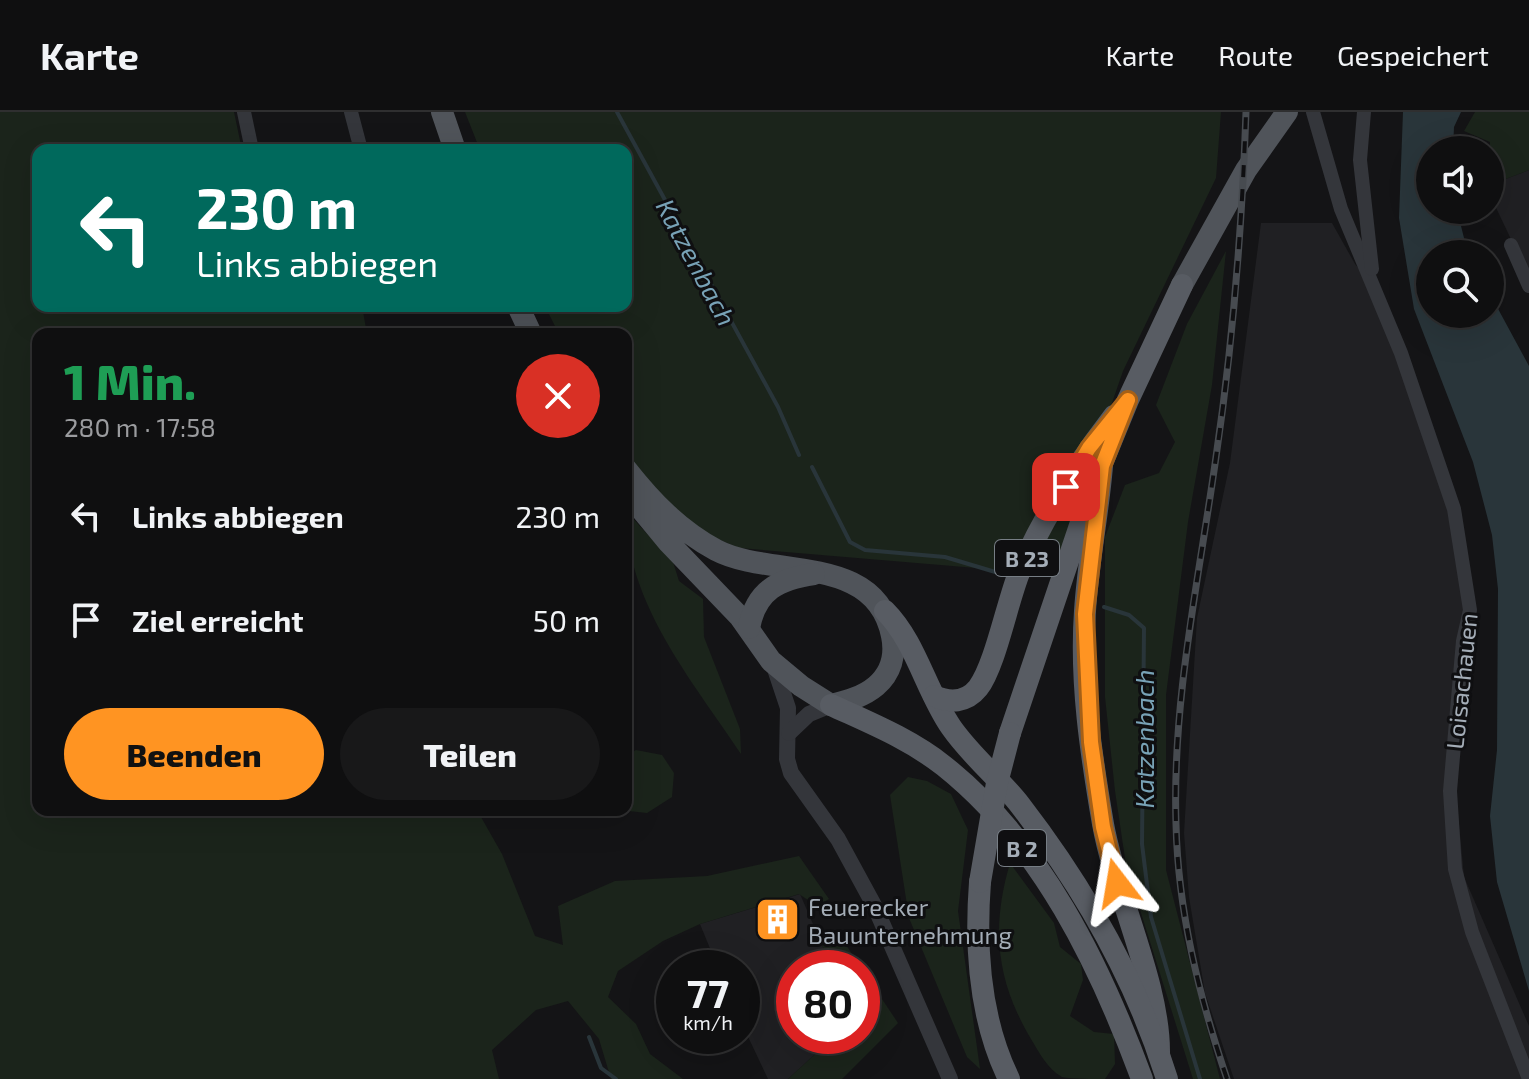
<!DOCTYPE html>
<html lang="de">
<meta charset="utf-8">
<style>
:root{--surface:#0f0f10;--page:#181819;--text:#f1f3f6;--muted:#9b9c9f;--line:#2f2f30;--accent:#ff9422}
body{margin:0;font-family:"Exo 2",sans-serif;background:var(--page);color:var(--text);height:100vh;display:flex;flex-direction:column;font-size:30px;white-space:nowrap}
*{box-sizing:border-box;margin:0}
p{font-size:26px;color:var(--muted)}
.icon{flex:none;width:44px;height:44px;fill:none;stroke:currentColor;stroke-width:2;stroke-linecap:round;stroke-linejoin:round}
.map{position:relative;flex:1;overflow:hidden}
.sheet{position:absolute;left:32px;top:216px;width:600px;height:488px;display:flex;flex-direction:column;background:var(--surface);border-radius:16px;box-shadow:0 8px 32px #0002,0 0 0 2px var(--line)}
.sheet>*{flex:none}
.top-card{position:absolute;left:32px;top:32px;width:600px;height:168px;border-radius:16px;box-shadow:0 8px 32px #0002,0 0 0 2px var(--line);background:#00695c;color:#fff;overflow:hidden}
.tools{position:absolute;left:1416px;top:24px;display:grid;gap:16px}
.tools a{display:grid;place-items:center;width:88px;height:88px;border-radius:50%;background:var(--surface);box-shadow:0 8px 32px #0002,0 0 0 2px var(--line);font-size:40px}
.speed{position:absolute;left:656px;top:838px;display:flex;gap:16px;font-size:40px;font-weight:700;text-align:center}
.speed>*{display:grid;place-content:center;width:104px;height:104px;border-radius:50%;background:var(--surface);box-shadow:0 8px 32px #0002,0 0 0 2px var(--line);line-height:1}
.speed small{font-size:20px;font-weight:400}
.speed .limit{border:12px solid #d22;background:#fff;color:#111}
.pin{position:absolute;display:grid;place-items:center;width:68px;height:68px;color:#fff;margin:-34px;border-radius:16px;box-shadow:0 4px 12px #0006}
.me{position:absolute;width:88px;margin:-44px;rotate:346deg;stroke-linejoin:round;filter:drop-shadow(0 0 6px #0008)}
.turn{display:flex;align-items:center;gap:28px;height:168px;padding:0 32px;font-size:36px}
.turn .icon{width:104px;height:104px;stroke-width:2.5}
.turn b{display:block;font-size:56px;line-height:68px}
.round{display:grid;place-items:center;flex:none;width:84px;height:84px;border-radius:42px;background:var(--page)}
.headline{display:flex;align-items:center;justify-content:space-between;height:136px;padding:0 32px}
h1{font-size:48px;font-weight:800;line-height:60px;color:#1e9e55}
.cta{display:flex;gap:16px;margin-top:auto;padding:16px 32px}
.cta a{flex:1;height:92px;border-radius:48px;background:var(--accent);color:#111;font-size:32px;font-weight:800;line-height:92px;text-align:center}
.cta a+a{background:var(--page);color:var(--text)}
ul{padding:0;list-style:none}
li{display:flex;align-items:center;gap:24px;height:104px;padding:0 32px}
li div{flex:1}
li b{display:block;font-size:30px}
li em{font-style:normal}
header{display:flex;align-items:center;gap:48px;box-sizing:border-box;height:112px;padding:0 40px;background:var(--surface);border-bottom:2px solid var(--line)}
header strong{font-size:38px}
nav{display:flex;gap:44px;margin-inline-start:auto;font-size:28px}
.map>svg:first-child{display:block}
.built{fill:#202023}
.green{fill:#1b241b}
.water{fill:#29353a}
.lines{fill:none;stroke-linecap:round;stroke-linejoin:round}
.stream{stroke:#29353a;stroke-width:4}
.minor{stroke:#34363b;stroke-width:14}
.tertiary{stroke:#34363b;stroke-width:16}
.primary{stroke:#50545a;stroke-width:22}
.trunk{stroke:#585c63;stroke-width:22}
.rail-casing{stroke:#474b50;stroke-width:7}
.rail{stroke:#0f0f11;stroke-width:4;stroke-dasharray:12;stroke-linecap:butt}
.trunk-bridge{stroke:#585c63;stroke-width:22}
.route-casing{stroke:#a66016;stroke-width:20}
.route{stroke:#ff9422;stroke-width:14}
.labels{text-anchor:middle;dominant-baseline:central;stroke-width:6;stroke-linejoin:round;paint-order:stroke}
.shield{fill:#0f0f11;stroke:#777e85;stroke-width:2}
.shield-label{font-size:22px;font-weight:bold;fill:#a4adb7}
.street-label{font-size:24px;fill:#a4adb7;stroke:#0f0f11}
.poi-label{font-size:24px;fill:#a4adb7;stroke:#0f0f11;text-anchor:start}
.water-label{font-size:26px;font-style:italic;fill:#78a2b6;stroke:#0f0f11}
</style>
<header>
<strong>Karte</strong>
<nav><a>Karte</a><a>Route</a><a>Gespeichert</a></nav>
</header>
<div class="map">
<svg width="1529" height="967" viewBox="0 0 1529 967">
<rect width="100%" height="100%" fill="#141416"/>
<g class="built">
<path d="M1529,58v107l-39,-82v-10z"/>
<path d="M1261,111h71l23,41 29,35 74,211 15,100 -18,171 9,96 65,149v53h-295l-29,-86 -16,-96 -5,-64 13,-215 33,-155z"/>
<path d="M800,782l32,74h-38v68h41l-47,43h-20l-26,-55v-56h-24l-18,-44z"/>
</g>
<g class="green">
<path d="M0,0h234l8,38h-204v156h324l5,28h-329v476h439l25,44 33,82 28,9 -5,-39 57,-25 92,-5 92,-20 30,43 -12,7 -18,-12 -99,30 -37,17 -45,30 -10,26 28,27 14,30 33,25h-72l-12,-40 -31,-38 -32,9 -44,40 7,29h-499z"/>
<path d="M465,0h756l-5,66 -93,193 -30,87 -20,118 -334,-28 -47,-20 -66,-65v-129h-67l-14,-28h81v-156h-146z"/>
<path d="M1475,0h54v58l-39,15v-43l-26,-11z"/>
<path d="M1226,139l-14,134 -24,137 -22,173v175l54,209h-27l-67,-214 -11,-74 -10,-94v-160l20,-52 34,-12 16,-31 -19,-37 31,-81z"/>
<path d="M626,399l47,51 6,19 24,18 1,38 36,92 1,25c-49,-74 -115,-151 -115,-243z"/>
<path d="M636,638l26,5 12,18 -2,24 -25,16 -28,-3h7v-54z"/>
<path d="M908,665l19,4 24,13 17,36 -10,81 22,158 -13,-12 -58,-139 -19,-123z"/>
<path d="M1010,751l44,60 6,24 21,17 2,16 -13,36 24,16 20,2 1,30 -10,15c-12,0 -32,0 -43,-2 -15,-9 -22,-23 -31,-38 -35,-59 -40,-111 -21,-176z"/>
<path d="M838,821l60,90 -56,56h-54l47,-43h27v-68h-30l-12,-28z"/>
</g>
<path class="water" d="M1403,0h58l-7,15 -1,23h-23v60h27l11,44h-38v60h60v-20l39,72v625l-32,-109 -7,-66 7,-66 1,-161 -6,-54 -19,-73 -59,-153 -15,-91z"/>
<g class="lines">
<g class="stream">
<path d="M617,0l161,295 21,48"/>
<path d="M812,355l38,75 15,8 80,7 57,17"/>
<path d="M1104,495l25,8 15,13 -2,216 9,73 49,162"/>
<path d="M589,925l12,31 15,11"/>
</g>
<g class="minor">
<path d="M244,0l8,38"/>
<path d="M351,0l10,38"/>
<path d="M1313,0l28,97 60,144 53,156 16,101 -7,31 -13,150 5,78 17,63 57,147"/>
<path d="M1364,0l-4,48 12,109"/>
<path d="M1511,133l18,41"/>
</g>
<g class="tertiary">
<path d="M774,554l14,42 -1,51 4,14 47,66 37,68 75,172"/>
<path d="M789,621l20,-19 22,-9"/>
</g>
<g class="primary">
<path d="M442,0l13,38"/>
<path d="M1182,173l64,-115 41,-58"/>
<path d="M518,194l13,28"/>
<path d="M626,357c26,33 53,61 90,81 55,29 160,2 176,86 4,19 -1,37 -16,50 -13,11 -29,15 -45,19l-30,-19 -30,-25 -31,-44 -71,-74 -43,-52"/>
<path d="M749,516c7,-38 30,-49 65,-54"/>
</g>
<g class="trunk">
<path d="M1102,354c-4,49 -14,96 -17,145 -5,71 6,143 18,213 13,73 57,160 56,230"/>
<path d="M885,499c31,31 41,80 66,116 20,29 48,51 69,78 64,83 116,174 147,274"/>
<path d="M934,584c16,7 32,7 44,-8 17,-22 29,-85 41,-115 24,-56 58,-109 95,-157"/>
<path d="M831,593c39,18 79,34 113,61 98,78 156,199 198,313"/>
<path d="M1010,621l86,-255 32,-78 54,-115"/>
<path d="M980,770c-5,66 -1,136 29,197"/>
</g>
<defs>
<path id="rail" d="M1227,967c-28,-83 -49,-167 -51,-255 -4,-124 23,-245 40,-367 17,-115 26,-230 30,-345"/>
</defs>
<use href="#rail" class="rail-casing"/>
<use href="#rail" class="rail"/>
<path class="trunk-bridge" d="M980,770l17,-99 13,-50"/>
</g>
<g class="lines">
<defs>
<path id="route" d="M1066,375l23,-39 39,-48 -26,66 -17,148 6,128 12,85 14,56"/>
</defs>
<use href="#route" class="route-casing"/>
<use href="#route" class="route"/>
</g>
<defs>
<symbol id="building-square" viewBox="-11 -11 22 22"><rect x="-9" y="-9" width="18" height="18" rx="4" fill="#ff9422" stroke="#0f0f11"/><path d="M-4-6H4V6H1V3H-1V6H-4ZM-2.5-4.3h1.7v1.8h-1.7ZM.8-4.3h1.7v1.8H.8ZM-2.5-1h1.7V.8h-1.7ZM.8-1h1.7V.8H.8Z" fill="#fff"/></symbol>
</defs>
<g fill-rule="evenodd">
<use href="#building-square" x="752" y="782" width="51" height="51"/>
</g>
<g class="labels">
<g class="shield">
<rect x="995" y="428" width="64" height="36" rx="6"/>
<rect x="998" y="718" width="48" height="36" rx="6"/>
</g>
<g class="shield-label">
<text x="1027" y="446">B 23</text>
<text x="1022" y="736">B 2</text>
</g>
<g class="street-label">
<text transform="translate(1461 569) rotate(-84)">Loisachauen</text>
</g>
<g class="poi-label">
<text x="808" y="794">Feuerecker<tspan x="808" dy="28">Bauunternehmung</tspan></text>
</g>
<g class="water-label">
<text transform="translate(697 150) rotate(62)">Katzenbach</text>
<text transform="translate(1143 627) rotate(-90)">Katzenbach</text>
</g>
</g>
</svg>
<div class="tools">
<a><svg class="icon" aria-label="sound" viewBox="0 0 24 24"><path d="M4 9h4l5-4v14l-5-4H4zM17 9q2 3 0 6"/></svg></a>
<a><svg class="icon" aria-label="search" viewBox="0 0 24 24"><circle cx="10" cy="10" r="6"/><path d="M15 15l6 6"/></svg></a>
</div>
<div class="speed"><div>77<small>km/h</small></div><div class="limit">80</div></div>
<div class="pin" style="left:1066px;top:375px;background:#d93025"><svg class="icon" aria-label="arrive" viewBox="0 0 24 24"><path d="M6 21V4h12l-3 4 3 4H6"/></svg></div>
<svg class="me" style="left:1117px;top:771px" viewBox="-20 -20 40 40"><path d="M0-17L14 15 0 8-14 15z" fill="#ff9422" stroke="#fff" stroke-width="4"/></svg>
<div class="top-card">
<div class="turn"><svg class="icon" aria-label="left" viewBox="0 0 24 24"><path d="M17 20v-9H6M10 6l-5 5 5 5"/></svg><div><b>230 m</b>Links abbiegen</div></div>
</div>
<section class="sheet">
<div class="headline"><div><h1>1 Min.</h1><p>280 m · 17:58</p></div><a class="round" style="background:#d93025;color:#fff"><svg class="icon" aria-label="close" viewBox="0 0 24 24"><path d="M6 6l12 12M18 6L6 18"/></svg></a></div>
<ul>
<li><svg class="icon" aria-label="left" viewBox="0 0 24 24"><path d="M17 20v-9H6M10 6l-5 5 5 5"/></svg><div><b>Links abbiegen</b></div><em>230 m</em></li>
<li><svg class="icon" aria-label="arrive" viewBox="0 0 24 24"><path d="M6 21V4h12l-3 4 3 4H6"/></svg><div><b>Ziel erreicht</b></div><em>50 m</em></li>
</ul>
<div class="cta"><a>Beenden</a><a>Teilen</a></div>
</section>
</div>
